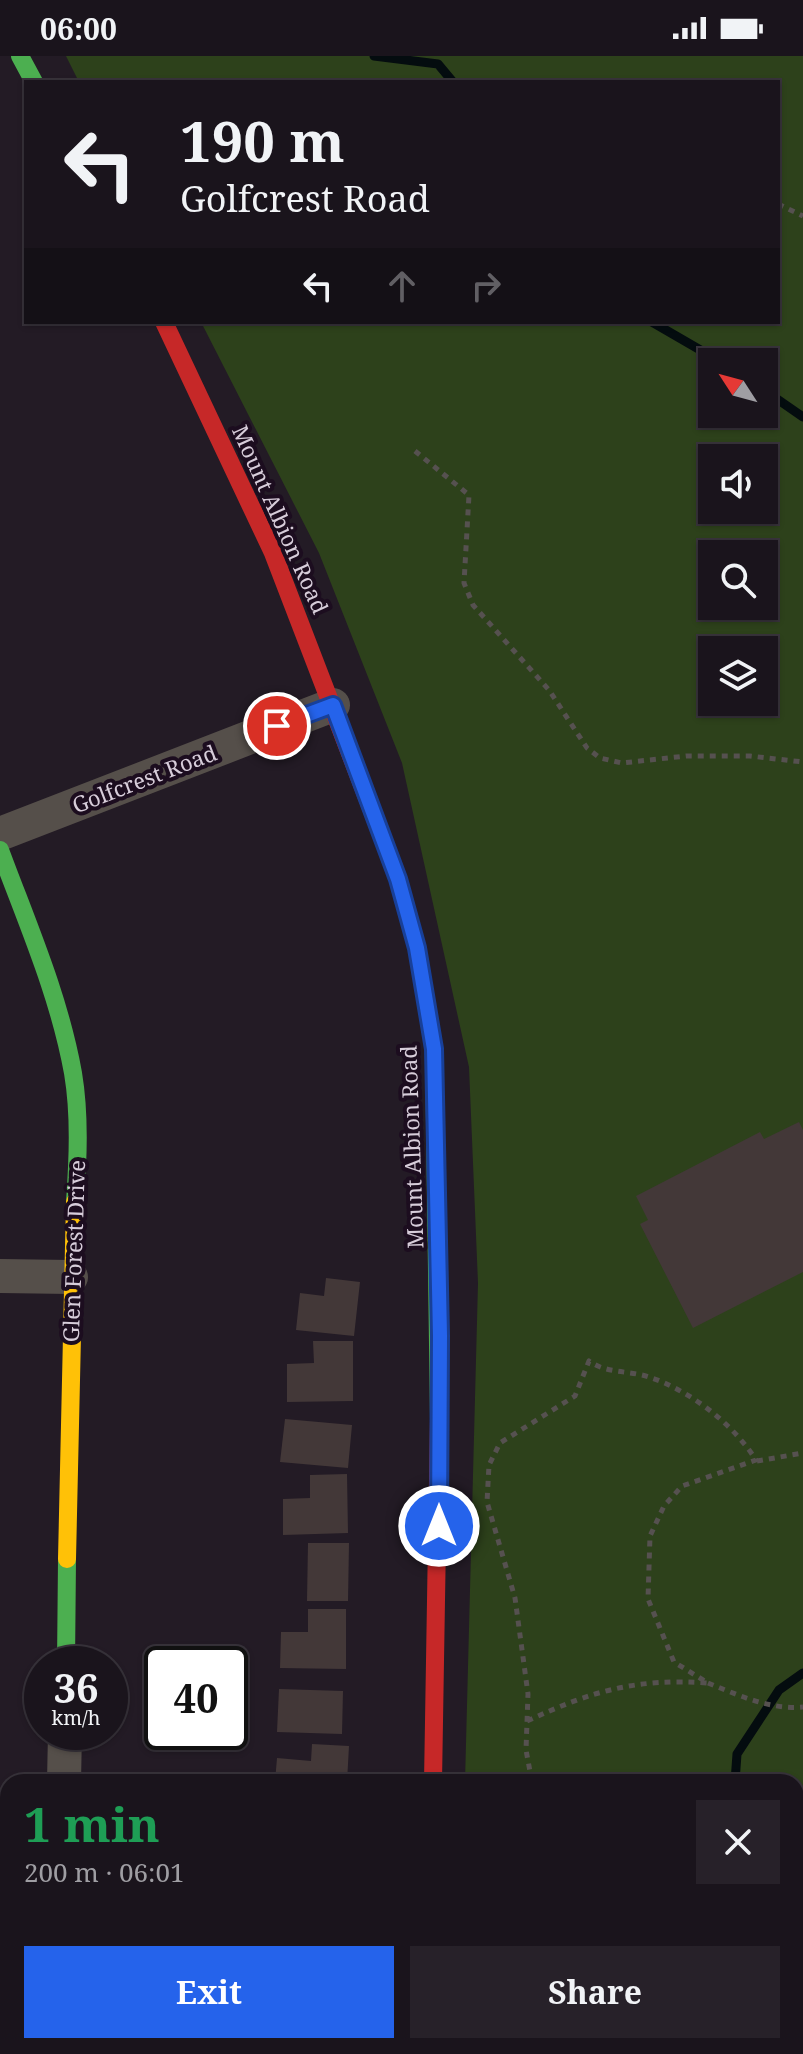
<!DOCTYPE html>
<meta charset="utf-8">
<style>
:root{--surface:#1a141c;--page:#272129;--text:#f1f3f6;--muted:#9f9ea3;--line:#38333b;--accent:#2563eb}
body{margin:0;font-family:"Noto Serif",serif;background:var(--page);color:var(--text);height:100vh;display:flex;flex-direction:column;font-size:30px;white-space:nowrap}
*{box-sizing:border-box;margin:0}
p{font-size:26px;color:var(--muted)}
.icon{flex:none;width:44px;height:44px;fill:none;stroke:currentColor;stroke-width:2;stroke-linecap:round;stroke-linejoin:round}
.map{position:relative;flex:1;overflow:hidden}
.sheet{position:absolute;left:0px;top:1718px;width:804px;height:280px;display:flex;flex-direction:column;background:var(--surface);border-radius:24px 24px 0 0;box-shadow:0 2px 6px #0004,0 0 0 2px var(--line)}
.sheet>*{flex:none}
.top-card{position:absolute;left:24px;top:24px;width:756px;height:244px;border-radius:0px;box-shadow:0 2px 6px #0004,0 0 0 2px var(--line);background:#1a141c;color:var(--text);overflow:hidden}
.needle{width:52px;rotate:306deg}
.fabs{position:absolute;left:698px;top:292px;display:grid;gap:16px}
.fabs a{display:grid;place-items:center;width:80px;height:80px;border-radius:0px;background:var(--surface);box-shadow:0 2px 6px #0004,0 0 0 2px var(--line);font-size:40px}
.speed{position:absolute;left:24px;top:1590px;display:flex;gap:16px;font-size:40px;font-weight:700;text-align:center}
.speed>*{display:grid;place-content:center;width:104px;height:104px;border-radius:50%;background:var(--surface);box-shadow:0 2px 6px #0004,0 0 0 2px var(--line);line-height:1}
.speed small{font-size:20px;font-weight:400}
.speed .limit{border:4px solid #111;border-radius:12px;background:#fff;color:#111}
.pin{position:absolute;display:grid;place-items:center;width:68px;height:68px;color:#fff;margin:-34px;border:4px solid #fff;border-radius:50%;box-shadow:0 2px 8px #0007}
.me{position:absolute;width:88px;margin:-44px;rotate:0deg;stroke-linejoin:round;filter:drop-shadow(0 0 6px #0008)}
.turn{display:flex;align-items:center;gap:28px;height:168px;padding:0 24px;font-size:36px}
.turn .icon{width:104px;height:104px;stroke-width:2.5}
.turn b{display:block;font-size:56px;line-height:68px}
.lanes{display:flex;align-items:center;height:76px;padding:0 24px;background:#0003;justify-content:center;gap:40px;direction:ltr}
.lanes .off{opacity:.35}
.round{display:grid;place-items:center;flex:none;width:84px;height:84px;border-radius:0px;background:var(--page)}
.summary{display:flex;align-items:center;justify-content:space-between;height:136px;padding:0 24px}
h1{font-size:48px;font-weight:700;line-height:60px;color:#1e9e55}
.primary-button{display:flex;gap:16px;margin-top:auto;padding:16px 24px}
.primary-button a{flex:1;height:92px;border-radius:0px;background:var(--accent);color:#fff;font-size:32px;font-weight:700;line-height:92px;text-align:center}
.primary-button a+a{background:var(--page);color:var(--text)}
.status{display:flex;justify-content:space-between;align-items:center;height:56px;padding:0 40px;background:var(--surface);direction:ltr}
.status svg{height:22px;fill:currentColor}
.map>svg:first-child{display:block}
.green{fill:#2d411b;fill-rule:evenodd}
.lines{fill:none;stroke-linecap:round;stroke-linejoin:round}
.stream{stroke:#040c0f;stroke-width:9}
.building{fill:#433838}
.path{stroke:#565150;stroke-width:5;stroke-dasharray:6 6;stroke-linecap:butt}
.street{stroke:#554f4a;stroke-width:34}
.fast{stroke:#4caf50;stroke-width:18}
.slow{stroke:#ffc107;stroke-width:18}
.jam{stroke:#c62828;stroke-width:18}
.route-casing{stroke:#184099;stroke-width:20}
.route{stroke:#2563eb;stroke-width:14}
.labels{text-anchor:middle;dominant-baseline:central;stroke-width:8;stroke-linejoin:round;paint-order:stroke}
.street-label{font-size:22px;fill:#d7cdda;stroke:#1c0d1f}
</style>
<div class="status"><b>06:00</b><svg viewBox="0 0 49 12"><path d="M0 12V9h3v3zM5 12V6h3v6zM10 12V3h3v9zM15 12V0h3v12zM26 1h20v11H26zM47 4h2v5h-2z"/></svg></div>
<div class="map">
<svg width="803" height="1998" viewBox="0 0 803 1998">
<rect width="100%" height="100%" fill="#231b25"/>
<path class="green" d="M66,0h737v1998h-345l1,-8h337v-264h-331l13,-499 -9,-216 -67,-304 -83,-210 -118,-231h577v-240h-699zM712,306h52v52h-52zM712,402h52v52h-52zM712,498h52v52h-52zM712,594h52v52h-52z"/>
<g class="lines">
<g class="stream">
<path d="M374,0l64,8 15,18"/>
<path d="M652,266l69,40"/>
<path d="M764,334l39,27"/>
<path d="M735,1726l2,-28 42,-64 24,-17"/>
<path d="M796,1871l7,12"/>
</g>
</g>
<g class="building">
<path d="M799,1066l4,8v142l-110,56 -53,-104 8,-4 -12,-24 124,-64 4,7z"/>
<path d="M326,1222l34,4 -6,54 -58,-6 4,-37 24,3z"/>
<path d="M313,1285h40v60l-66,1v-38l27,-1z"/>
<path d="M285,1363l67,6 -4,43 -68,-6z"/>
<path d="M347,1418l1,59 -65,2v-36l27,-1v-23z"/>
<path d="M308,1487h41l-1,58h-41z"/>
<path d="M308,1553h38v60l-66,-1 1,-36h27z"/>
<path d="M279,1633l64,2 -1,43 -65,-2z"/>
<path d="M312,1688l37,2 -2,36h-72l2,-24 34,3z"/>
<path d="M8,1882v49l-8,-11v-32z"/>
<path d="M77,1990h29l6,8h-45z"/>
<rect x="272" y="1990" width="67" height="8"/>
</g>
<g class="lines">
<g class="path">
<path d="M328,26h46"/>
<path d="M778,148l25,12"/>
<path d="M415,395l54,44 -5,88 9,22 76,85 38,58 13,10 22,5 64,-7h64l53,6"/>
<path d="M757,1405l46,-8"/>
<path d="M708,1627c30,12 62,27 95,24"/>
<path d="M527,1665c65,-30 109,-43 181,-38l-34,-21 -26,-63 2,-63 14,-30 18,-20 74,-26c-23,-36 -65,-69 -107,-83 -21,-7 -42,-3 -60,-16l-14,35 -75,47 -11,22 -2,37 28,96 13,96 -2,56 6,32"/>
<path d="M608,1990l1,8"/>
</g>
<g class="street">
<path d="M0,778l333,-129"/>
<path d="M0,1220l71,1"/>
<path d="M64,1726l1,-50"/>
<path d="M0,1816l8,-6"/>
</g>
<g class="fast">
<path d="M20,0l14,26"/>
<path d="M381,778l17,45 19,69 17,101 5,370"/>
<path d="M0,794c27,73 59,145 73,223 7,42 5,86 2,129"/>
<path d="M66,1608l1,-105"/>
</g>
<path class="slow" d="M67,1503l8,-357"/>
<g class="jam">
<path d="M164,266l109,231 108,281"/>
<path d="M433,1726l6,-363"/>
<path d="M424,1998l1,-8"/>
</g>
</g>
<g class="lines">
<defs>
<path id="route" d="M277,670l56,-21 65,174 19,69 17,101 6,287 -1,190"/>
</defs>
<use href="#route" class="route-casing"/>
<use href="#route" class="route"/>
</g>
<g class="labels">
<g class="street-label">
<text transform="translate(281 463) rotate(66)">Mount Albion Road</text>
<text transform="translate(144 722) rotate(-21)">Golfcrest Road</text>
<text transform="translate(411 1091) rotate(-92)">Mount Albion Road</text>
<text transform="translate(73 1195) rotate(-88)">Glen Forest Drive</text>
</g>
</g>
</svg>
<div class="fabs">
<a><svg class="needle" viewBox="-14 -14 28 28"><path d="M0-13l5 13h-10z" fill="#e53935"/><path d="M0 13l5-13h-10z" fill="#9f9ea3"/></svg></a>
<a><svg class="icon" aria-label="sound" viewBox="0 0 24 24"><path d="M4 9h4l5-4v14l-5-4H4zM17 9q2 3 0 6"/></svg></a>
<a><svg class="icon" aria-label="search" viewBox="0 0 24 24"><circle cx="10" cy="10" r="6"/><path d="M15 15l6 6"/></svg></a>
<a><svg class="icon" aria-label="layers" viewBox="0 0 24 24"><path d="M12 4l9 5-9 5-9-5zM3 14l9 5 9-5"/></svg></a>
</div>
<div class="speed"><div>36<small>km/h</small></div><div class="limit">40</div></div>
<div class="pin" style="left:277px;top:670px;background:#d93025"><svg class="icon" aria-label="arrive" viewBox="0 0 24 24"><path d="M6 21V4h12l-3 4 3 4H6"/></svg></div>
<svg class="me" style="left:439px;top:1470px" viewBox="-20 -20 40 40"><circle r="17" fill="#2563eb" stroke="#fff" stroke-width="3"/><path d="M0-11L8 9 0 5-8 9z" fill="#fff"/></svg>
<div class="top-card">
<div class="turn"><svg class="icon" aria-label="left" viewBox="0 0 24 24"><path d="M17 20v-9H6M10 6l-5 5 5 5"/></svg><div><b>190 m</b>Golfcrest Road</div></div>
<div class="lanes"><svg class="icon" aria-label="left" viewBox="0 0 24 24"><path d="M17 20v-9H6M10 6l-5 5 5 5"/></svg><svg class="icon off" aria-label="ahead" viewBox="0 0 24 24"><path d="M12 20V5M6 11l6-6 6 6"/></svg><svg class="icon off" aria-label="right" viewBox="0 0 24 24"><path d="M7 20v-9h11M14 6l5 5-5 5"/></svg></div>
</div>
<section class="sheet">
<div class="summary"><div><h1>1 min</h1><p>200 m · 06:01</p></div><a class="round"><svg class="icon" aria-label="close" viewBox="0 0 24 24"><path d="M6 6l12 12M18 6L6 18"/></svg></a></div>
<div class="primary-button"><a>Exit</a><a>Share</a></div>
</section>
</div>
